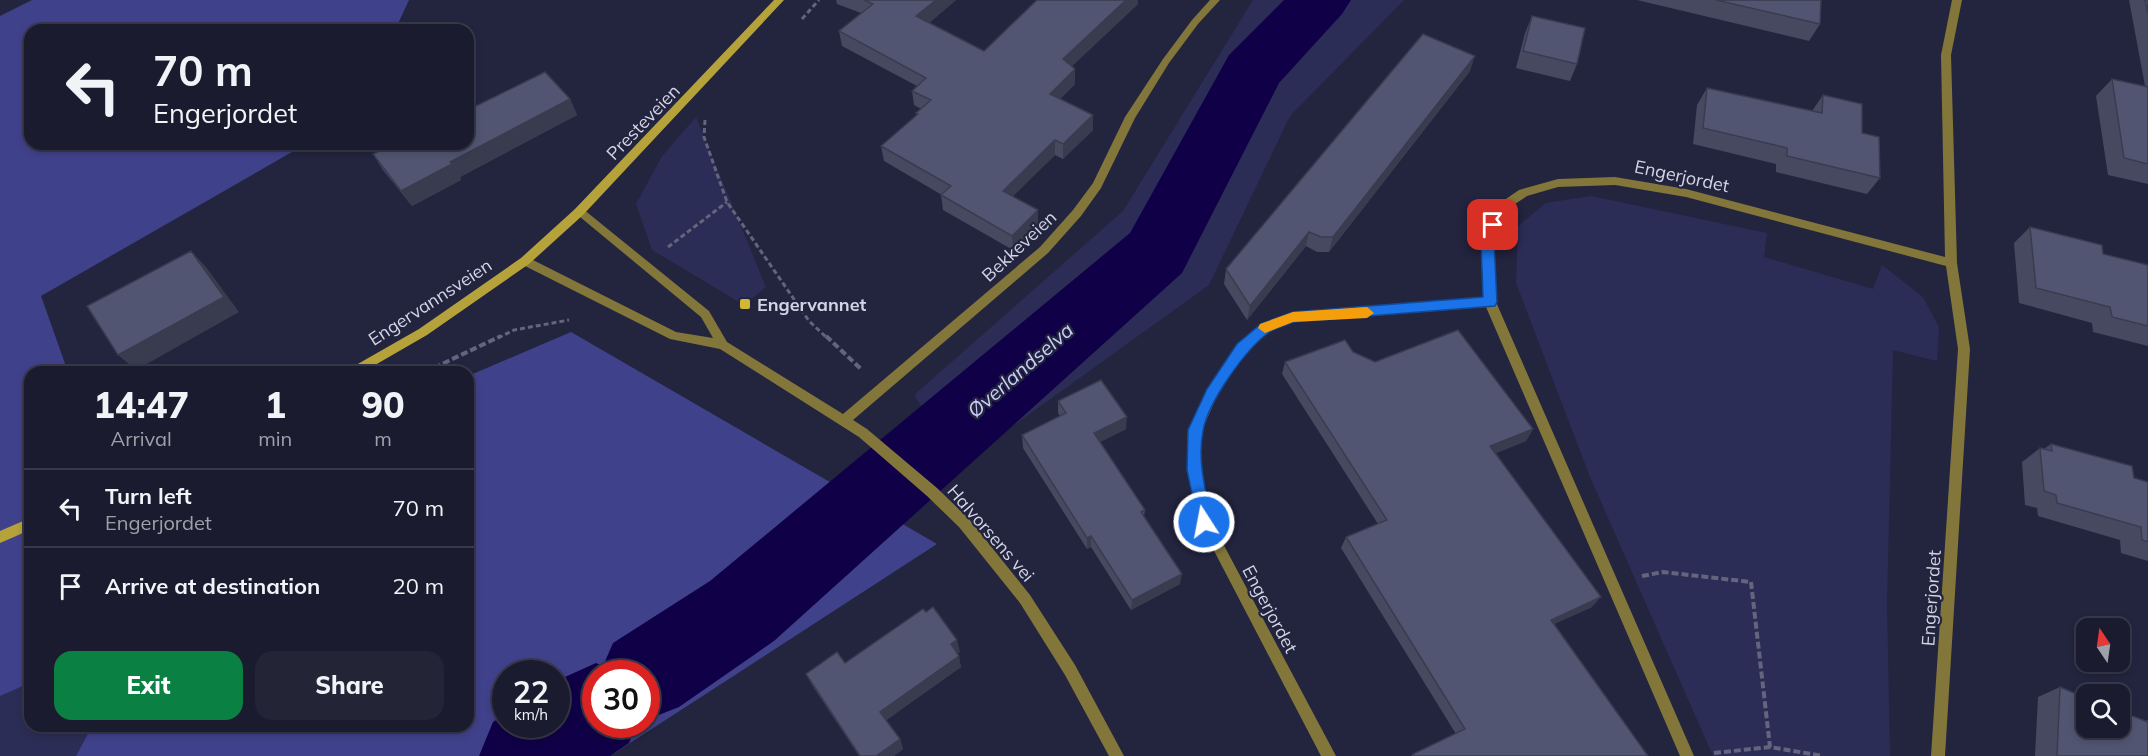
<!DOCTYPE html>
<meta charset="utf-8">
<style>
:root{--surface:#1a1b2e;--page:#232436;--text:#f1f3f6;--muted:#9fa1aa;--line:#38394a;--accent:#0b8043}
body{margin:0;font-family:Mulish,sans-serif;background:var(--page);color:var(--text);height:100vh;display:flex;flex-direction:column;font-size:22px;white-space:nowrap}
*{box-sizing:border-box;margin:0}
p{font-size:20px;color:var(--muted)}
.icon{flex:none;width:33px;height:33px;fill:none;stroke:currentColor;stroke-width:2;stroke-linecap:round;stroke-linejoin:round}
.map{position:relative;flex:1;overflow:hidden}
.sheet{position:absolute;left:24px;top:366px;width:450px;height:366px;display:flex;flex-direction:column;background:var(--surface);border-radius:18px;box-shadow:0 3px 9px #0003,0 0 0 2px var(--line)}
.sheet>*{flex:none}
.hud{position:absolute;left:24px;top:24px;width:450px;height:126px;border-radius:18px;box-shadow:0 3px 9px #0003,0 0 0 2px var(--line);background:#1a1b2e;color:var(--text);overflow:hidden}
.needle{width:39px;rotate:347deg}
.controls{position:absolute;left:2076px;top:618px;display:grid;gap:12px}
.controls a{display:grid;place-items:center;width:54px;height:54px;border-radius:12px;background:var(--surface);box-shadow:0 3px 9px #0003,0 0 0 2px var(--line);font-size:30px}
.speed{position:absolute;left:492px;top:660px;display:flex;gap:12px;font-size:30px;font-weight:700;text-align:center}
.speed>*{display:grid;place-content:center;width:78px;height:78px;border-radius:50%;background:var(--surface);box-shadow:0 3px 9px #0003,0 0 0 2px var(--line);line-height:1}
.speed small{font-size:15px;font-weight:400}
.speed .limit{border:9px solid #d22;background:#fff;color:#111}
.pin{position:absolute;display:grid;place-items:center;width:51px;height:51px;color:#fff;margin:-26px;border-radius:12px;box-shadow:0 3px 9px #0006}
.me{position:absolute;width:66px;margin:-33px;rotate:349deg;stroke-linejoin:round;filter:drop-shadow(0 0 4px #0008)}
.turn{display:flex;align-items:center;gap:21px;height:126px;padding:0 30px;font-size:27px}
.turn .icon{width:78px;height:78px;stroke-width:2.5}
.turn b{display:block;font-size:42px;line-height:51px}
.eta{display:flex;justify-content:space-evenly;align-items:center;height:102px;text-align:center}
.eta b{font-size:36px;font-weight:800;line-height:42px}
.cta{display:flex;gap:12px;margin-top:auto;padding:12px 30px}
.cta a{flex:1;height:69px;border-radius:18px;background:var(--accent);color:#fff;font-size:24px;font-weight:800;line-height:69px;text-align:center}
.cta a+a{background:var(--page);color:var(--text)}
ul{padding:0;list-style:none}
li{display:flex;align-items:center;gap:18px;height:78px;padding:0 30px;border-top:2px solid var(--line)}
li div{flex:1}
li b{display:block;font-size:22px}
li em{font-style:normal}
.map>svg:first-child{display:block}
.green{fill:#2b2d56}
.forest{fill:#40418b;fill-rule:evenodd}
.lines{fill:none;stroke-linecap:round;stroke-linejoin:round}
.river{fill:#100047;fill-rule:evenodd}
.path-far1{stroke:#64657c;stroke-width:3;stroke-dasharray:5 3;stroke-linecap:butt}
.path{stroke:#64657c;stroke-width:4;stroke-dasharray:7 3;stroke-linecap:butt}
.street{fill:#82763a;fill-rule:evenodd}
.secondary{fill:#b6a23b;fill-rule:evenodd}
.wall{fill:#474961}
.shaded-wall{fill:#393c4f}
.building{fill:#525571;stroke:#393c4f;stroke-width:1.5}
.route{fill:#1a73e8;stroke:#114b97;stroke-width:1.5}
.slow{fill:#f59e0b}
.poi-dot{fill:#d0b836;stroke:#23243e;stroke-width:2}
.labels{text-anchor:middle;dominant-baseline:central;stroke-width:4.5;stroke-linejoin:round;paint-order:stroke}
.street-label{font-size:18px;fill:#d3d5e6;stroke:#23243e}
.poi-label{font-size:18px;font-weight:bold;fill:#d3d5e6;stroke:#23243e;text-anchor:start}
.water-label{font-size:20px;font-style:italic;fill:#cacffa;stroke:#23243e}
</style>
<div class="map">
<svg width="2148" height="756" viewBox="0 0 2148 756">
<rect width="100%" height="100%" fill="#23243e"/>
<g class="green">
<path d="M1253,0h151l-114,116 -81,169 -249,179 -46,-69 209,-184z"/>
<path d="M696,117l70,170 -22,18 -92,-55 -16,-46 26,-48z"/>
<path d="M1591,196l176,37 -3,24 109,32 9,-24 41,32 16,30 -2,34 -44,-11 -6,254 3,152h-177l-123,-279 -74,-194 2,-57 28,-23z"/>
<path d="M30,683v43h62l-16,30h-76v-60z"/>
</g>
<g class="forest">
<path d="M32,0h377l-14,30h-365v114h276l-265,152 27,76h-38v311l-30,13v-680z"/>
<path d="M571,332l366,212 -327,212h-534l16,-30h376v-350zM506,674h50v50h-50zM596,674h50v50h-50z"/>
</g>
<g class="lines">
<path class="river" d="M1284,0h67l-9,14 -63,69 -97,190 -408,368 -95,66 -33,13v-46h-50v50h41l-8,19 -19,13h-131l14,-34 13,-8v10h50v-43l40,-18 7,3 10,-23 97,-62 420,-348 99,-178z"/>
<g class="path-far1">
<path d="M802,19l17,-19"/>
<path d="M705,120l-1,17 23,65 82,119 18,17"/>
<path d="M668,247l59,-45"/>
<path d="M498,338l16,-8 55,-10"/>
</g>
<g class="path">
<path d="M826,336l35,33"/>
<path d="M425,372l76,-36"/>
<path d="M1642,576l21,-4 88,10 19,165"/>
<path d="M1714,753l56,-6 53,9"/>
</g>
<g class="street">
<path d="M1210,0h10l-22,24 -29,39 -34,55 -34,70 -20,28 -33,37 -195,167 14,9 70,59 32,31 61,76 45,70 49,91h-15l-44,-81 -45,-72 -61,-76 -32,-31 -68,-59 -139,-88 -50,-10 -149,-75 -2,-3 6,-4 4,1 147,74 37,6 -12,-21 -127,-105 1,-3h8l126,102 18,31 116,72 197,-167 33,-37 20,-27 32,-66 38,-58 29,-39z"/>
<path d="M1952,0h10l-11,55 6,208 13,86 -25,407h-14l27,-407 -12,-83 -260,-69 -71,-12 -57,2 -31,9 -24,16 -9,29 2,61 198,454h-14l-194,-449 -192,15 -25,9 -23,20 -29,45 -15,34 -2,40 11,51 125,235h-15l-122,-234 -11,-52 2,-40 18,-41 30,-44 23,-20 32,-13 191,-14 -2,-57 12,-34 25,-17 39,-11 57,-2 71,12 259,68 -4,-202z"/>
</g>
<g class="secondary">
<path d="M774,0h10l-201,215 -54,49 -102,71 -64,37h-16l2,-3 70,-40 102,-71 54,-49z"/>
<path d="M30,518v12l-30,13v-12z"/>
</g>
</g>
<g class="wall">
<path d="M836,0h120l-27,23 55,28 154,-47 -66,62 3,18 -15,15 33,31 -30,29 -8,-4 -42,41 25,28 -25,26 -70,-40 -2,-15h1l-58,-34 -3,-15 35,-30v-3l5,-4 -7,-4 -2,-14 5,-5 -75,-40 -3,-15 22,-18 -24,-9z"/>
<path d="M1637,0h184l-1,24 -11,17z"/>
<path d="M2129,0h19v184l-40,-9 -12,-79 16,-17 33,7z"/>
<path d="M1532,16l45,48 -7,17 -54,-13 9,-35z"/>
<path d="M1470,71l-141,181h-12l-11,-6 -59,74 -23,-36 2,-15z"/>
<path d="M1707,88l105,23 11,-16 39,38 18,45 -13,16 -91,-22v-8l-83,-20 4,-39z"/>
<path d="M570,99l7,16 -117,62 1,3 -49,26 -29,-36 -10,-16z"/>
<path d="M2030,227l73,27 45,11v81l-55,-14 -1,-9 -73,-20 -5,-60z"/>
<path d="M1353,352l180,77 -7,12 -30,12 96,154 -38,17 94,132h-237l2,-2 43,-20 -115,-186 5,-11 32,-13 -96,-150 3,-12z"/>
<path d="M1058,401l68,28 -26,13 45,68 -1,6 36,68 -49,26 -40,-63 -4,2 -64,-101 -1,-13 38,-19 -2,-3z"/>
<path d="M2051,444l83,34 14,4v79l-27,-8 -1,-13 -82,-24 -1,-8 -12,-3 -3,-43 18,-14 4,1z"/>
<path d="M960,652l-3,1 4,14 -75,53 14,19 3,10 -9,7h-35l-47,-71 -6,-11 39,-11z"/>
<path d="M2060,687l85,34 3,-1v36h-113l3,-59z"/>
</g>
<g class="shaded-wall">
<path d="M936,0h20l-38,32 -2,-16z"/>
<path d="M1126,0h12v4l-75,70v-15z"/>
<path d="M1475,56l-5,15 -141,181 4,-15z"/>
<path d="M1075,69v15l-25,24v-14z"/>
<path d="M570,99l7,16 -117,62 1,3 -49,26 -11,-15 49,-29z"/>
<path d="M1093,115v15l-30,29v-15z"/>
<path d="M1055,140v15l-51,50 -1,-14z"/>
<path d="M1038,210v14l-25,26 -1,-14z"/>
<path d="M1309,232l-3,14 -59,74 3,-14z"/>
<path d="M191,251l15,16 33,45 -103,58 -18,-15z"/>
<path d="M1127,417l-1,12 -33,16 1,-12z"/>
<path d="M1533,429l-7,12 -42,17 6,-12z"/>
<path d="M1091,536v11l-4,2v-11z"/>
<path d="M1182,574l-2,10 -49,26 1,-10z"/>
<path d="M1601,597l-9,10 -49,22 8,-9z"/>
<path d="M957,640l3,12 -7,4 -2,-12z"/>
<path d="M959,656l2,11 -77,55 -4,-10z"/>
<path d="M900,739l3,10 -9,7h-18z"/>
</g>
<g class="building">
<path d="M864,0h72l-20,16 68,35 53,-51h89l-63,59 12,10 -25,25 43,21 -30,29 -8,-4 -52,51 35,19 -26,26 -71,-41 10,-9 -70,-40 37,-32 -2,-1 15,-13 -19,-9 14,-13 -87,-47 34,-27z"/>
<path d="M1716,0h105l-1,24z"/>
<path d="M2145,0h3v14z"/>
<path d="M1532,16l53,12 -8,36 -54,-13z"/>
<path d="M1423,34l52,22 -142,181h-12l-12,-5 -59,74 -24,-37z"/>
<path d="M545,72l25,27 -120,63 2,2 -51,27 -28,-37 21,-10h74v-38l6,-3 2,3z"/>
<path d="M2112,79l36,8v77l-24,-6z"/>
<path d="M1707,88l115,25 1,-18 39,9v29l17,4 1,41 -93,-22v-8l-84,-20z"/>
<path d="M2030,227l72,18 1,9 45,11v61l-36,-9 -2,-10 -74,-19z"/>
<path d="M191,251l33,46 -106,58 -31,-49z"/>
<path d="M1458,330l75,99 -43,17 111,151 -50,23 97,136h-234l-1,-2 52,-25 -119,-192 41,-17 -102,-158 60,-22 8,12 22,10z"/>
<path d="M1101,380l26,37 -33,16 51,77 -4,2 41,62 -50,26 -41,-64 -4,2 -65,-103 44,-22 -8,-12z"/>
<path d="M2051,444l81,22 2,12 14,4v60l-6,-2 -1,-13 -84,-24 -1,-8 -12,-4 -4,-43 12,3z"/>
<path d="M933,607l24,33 -6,4 8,12 -79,56 20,27 -24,17h-16l-54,-82 31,-22 8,11 78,-54 3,3z"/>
<path d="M2060,687l26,11v30h34v-17l28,11v34h-91z"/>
</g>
<path class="route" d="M1493,221l6,4 -5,16 3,61 -2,4 -202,16c-8,4 -18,6 -25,11 -23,17 -60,69 -65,98 -6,30 3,61 9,91l-2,4 -6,2 -5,-2 -12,-56 1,-40 19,-41 30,-45 24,-20 32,-12 190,-15 -2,-56 7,-19z"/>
<path class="slow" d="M1367,307l7,6 -7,5 -74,4 -28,11 -7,-5 2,-4 33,-12z"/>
<rect class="poi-dot" x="739" y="298" width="12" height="12" rx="3"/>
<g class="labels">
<g class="street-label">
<text transform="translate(643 122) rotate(-46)">Presteveien</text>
<text transform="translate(1682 176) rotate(12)">Engerjordet</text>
<text transform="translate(1019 246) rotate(-43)">Bekkeveien</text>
<text transform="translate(430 302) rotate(-33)">Engervannsveien</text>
<text transform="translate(991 533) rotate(49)">Halvorsens vei</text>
<text transform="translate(1931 598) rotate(-86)">Engerjordet</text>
<text transform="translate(1270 609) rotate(62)">Engerjordet</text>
</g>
<g class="poi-label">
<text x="757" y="304">Engervannet</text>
</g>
<g class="water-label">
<text transform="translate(1020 370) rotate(-41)">Øverlandselva</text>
</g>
</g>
</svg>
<div class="controls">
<a><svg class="needle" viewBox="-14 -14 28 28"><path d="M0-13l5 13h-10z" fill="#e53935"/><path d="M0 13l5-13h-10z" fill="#9fa1aa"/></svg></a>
<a><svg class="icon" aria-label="search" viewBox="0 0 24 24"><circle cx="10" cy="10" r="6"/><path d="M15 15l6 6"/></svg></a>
</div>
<div class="speed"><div>22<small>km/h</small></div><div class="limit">30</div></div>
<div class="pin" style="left:1493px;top:225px;background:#d93025"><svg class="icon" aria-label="arrive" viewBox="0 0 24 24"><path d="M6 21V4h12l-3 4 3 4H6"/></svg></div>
<svg class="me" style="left:1204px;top:522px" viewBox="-20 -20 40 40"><circle r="17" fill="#1a73e8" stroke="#fff" stroke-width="3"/><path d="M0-11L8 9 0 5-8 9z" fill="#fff"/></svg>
<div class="hud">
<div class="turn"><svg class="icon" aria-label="left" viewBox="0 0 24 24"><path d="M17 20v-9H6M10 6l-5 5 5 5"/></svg><div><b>70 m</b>Engerjordet</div></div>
</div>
<section class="sheet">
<div class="eta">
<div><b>14:47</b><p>Arrival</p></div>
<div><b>1</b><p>min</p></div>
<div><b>90</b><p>m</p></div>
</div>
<ul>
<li><svg class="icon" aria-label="left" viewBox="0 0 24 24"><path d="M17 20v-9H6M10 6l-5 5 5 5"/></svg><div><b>Turn left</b><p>Engerjordet</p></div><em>70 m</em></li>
<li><svg class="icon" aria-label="arrive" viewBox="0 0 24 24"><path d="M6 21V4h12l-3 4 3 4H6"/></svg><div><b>Arrive at destination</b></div><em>20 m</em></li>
</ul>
<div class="cta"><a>Exit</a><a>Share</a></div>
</section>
</div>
